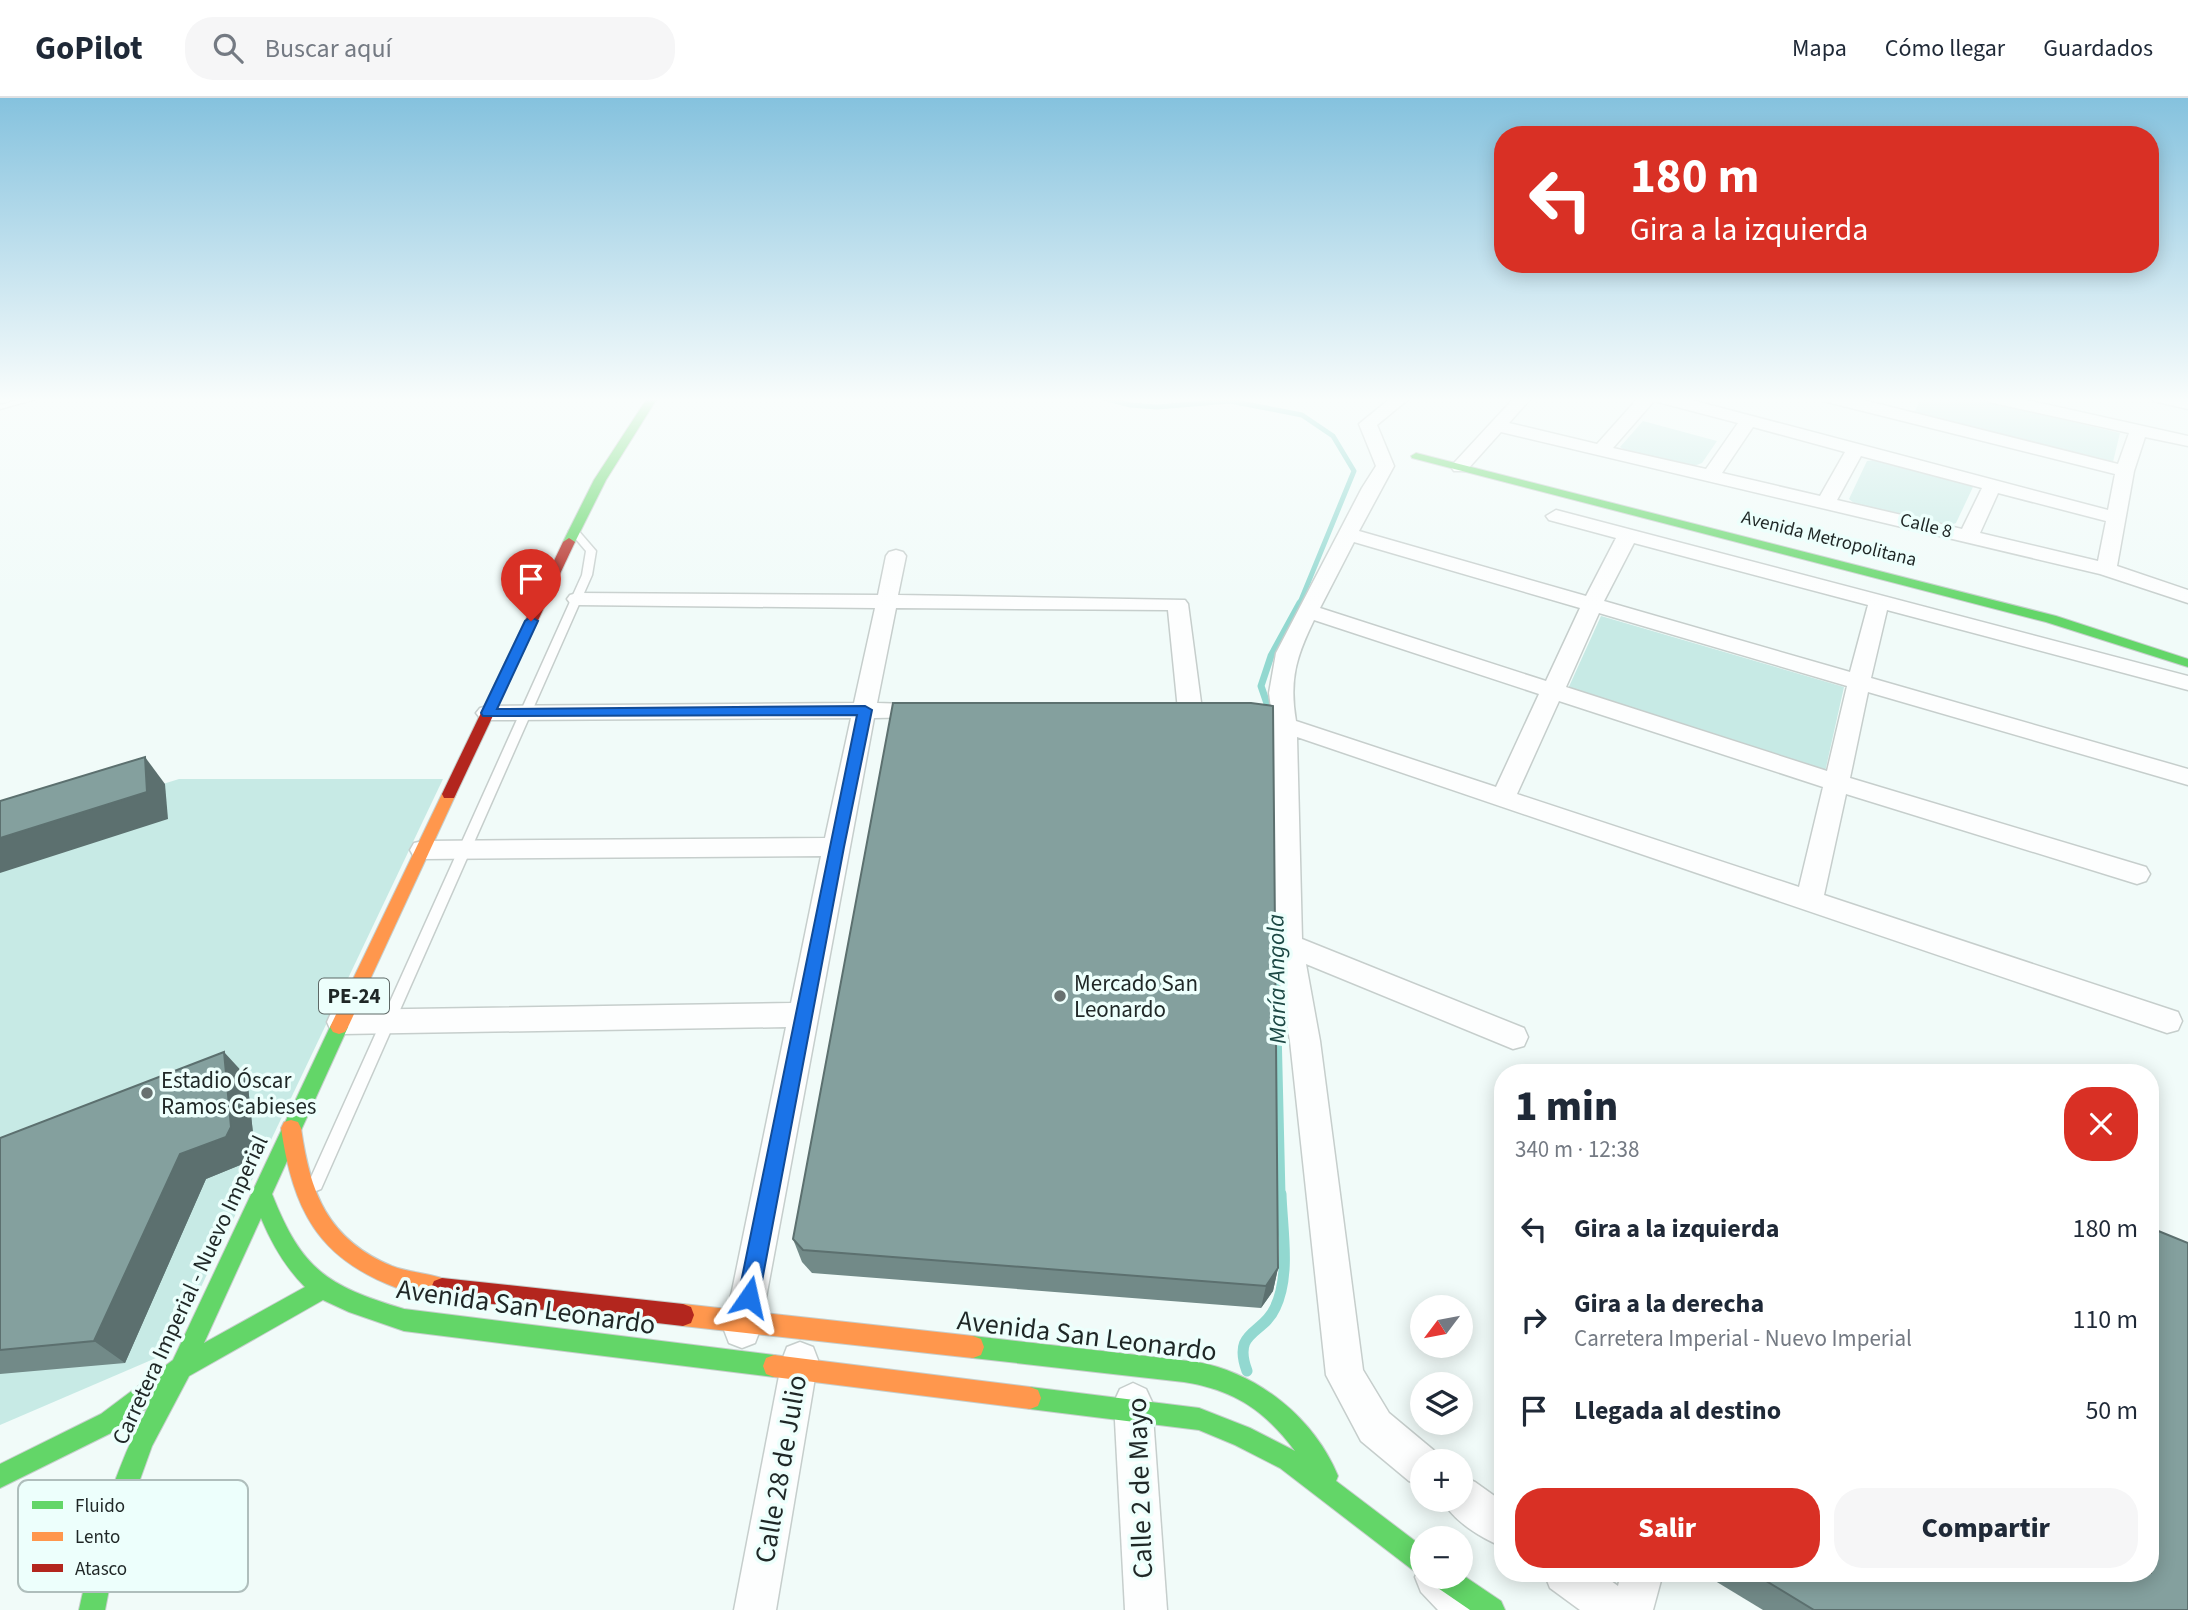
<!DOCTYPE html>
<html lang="es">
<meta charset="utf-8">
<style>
:root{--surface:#fff;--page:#f6f6f7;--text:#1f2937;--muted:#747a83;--line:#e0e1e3;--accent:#d93025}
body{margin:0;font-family:"Source Sans 3",sans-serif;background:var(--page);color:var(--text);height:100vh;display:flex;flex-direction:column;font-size:26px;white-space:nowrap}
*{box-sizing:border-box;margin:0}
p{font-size:23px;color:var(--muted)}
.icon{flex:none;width:38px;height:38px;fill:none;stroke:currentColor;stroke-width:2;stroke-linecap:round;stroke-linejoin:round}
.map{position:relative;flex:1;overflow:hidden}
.drawer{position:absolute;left:1494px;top:966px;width:665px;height:518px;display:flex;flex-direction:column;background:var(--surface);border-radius:28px;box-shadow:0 4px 18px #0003}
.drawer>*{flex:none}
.banner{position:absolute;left:1494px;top:28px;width:665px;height:147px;border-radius:28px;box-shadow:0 4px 18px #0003;background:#d93025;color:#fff;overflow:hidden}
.needle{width:46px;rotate:238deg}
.tools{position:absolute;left:1410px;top:1197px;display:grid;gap:14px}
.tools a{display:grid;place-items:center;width:63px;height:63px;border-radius:50%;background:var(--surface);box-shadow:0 4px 18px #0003;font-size:35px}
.pin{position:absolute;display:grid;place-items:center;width:60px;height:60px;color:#fff;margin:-72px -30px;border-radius:50% 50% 50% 0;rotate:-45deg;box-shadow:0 0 7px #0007}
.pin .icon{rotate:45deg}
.me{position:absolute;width:77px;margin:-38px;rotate:11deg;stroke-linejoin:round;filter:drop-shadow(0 0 5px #0008)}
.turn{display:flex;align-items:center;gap:24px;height:147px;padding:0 21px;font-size:32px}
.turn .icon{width:91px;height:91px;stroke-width:2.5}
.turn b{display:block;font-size:49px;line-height:60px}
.round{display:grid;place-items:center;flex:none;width:74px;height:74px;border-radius:28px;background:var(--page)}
.head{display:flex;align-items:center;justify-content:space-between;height:119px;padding:0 21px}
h1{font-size:42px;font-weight:800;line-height:52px}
.cta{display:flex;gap:14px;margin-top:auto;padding:14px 21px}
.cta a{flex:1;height:80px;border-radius:28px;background:var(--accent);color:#fff;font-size:28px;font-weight:800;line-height:80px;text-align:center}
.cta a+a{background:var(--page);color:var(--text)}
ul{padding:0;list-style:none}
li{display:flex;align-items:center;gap:21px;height:91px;padding:0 21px}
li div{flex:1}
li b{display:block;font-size:26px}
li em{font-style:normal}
header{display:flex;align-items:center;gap:42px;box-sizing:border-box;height:98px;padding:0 35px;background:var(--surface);border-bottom:2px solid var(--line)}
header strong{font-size:33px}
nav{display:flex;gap:38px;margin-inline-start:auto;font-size:24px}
.search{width:490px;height:63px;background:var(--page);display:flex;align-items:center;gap:18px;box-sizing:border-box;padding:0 24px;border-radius:28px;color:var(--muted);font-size:26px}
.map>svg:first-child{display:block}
.green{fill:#c7eae5}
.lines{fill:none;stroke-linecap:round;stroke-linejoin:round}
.stream-far3{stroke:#92d8d0;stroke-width:5}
.stream-far2{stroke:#92d8d0;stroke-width:7}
.stream-far1{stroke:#92d8d0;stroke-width:9}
.stream{stroke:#92d8d0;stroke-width:11}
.lane-casing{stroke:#c6cecc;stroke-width:3}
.street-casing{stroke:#c6cecc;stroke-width:3}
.fast-casing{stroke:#c6cecc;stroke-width:2}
.slow-casing{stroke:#c6cecc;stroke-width:2}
.jam-casing{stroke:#c6cecc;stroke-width:2}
.lane{fill:#fdfefe;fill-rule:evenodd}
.street{fill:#fdfefe;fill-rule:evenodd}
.fast{fill:#63d668;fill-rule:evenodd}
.slow{fill:#ff974d;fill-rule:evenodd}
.jam{fill:#b3261e;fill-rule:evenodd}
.wall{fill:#728a88}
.shaded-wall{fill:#5c706f}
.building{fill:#84a09e;stroke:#5c706f;stroke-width:2}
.route{fill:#1a73e8;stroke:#114b97;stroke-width:2}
.poi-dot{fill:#687170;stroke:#edfffc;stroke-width:2.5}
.labels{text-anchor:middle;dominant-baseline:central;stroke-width:7;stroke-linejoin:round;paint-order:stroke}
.far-street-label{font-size:19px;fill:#1f2726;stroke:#edfffc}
.shield{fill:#edfffc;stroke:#5d6866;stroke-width:2}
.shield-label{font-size:21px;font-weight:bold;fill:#1f2726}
.poi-label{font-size:23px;fill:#1f2726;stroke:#edfffc;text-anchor:start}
.street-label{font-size:23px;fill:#1f2726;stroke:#edfffc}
.water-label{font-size:24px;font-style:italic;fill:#1c4844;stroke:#edfffc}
.near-street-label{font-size:28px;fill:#1f2726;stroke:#edfffc}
.key{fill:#edfffc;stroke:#afbebc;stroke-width:2}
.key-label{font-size:19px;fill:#1f2726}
</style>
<header>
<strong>GoPilot</strong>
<div class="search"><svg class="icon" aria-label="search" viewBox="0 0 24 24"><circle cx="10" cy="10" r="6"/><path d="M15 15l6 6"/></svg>Buscar aquí</div>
<nav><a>Mapa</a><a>Cómo llegar</a><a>Guardados</a></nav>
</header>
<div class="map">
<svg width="2188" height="1512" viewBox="0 0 2188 1512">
<rect width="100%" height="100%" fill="#f1fbf9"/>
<g class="green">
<path d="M1922,299h46l152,36 -7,29 -199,-49z"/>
<path d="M1643,323l74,20 -15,22 -8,3 -66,-14 -8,-5z"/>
<path d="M1875,362l94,23 4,4 -17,36 -8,3 -93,-22 -6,-5 18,-38z"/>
<path d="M1601,518l243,71 -19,85 -258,-81z"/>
<path d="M179,681h264l-273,573 -170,73v-590z"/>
</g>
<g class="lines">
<path class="stream-far3" d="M1100,299l30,8 27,2 73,-6 72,14 31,21 21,35 -55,134"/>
<path class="stream-far2" d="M1271,617l-10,-29 10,-30 29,-53"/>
<path class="stream-far1" d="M1275,847l6,250"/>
<path class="stream" d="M1247,1273c-15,-41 16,-36 28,-63 16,-33 7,-79 6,-114"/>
<defs>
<g id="lane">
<path d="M28,299h15l-43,12v-4z"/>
<path d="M574,430l3,1 19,22 -4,24 -271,614 -5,2 -5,-2 -3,-5 274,-609 4,-24 -17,-20z"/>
</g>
<g id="street">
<path d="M1392,299h19l-34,28 17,41 -35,65 227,65 30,-58 -67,-18 -3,-4 10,-6 632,166v14l-301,-80 -16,68 317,91v16l-320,-93 -18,86 296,89 4,7 -4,7 -9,3 -291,-90 -22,101 354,117 4,9 -4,9 -11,3 -870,-296 5,202 222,89 4,9 -4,9 -11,3 -207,-85 14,77 43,329 26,43 48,40 3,8h-17v25l-14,-5 -48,-40 -35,-66 -36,-334 -16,-96 -1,-214 -43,-8 -4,-5 4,-5 8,-2 34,4 -3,-22 7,-40 86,-165 14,-22 -17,-42zM1354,444l226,66 -34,73 -226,-73zM1634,445l234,62 -18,67 -246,-71zM1599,515l248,73 -20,85 -261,-84zM1314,522l225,74 -43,93 -200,-66c-7,-41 0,-64 18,-101zM1559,603l264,86 -24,100 -282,-93z"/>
<path d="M1515,299h17l-23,26 88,21 42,-47h41l428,113 7,-36 -292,-73 -2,-4h30l267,67 11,-31 -140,-31 -8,-5h32l175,39v10l-43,-9 -11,34 -17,95 71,24v13l-88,-29 -599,-142 -35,39h-12l-3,-4 3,-4zM1654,303l84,22 -32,46 -93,-21zM1753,329l92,25 -25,44 -98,-23zM1861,358l121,32 -20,41 -125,-29zM1998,395l108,28 -8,40 -118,-28z"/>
<path d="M2151,299l37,2v10l-35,-8z"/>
<path d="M896,452l7,2 3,4 -8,39 287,5 3,4 14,106 -4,5 -8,2 -8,-2 -4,-5 -10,-100 -272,-2 -19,95 58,2 4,5 -4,5 -8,2 -53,1 -114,612 -5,13 -13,5 -13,-5 -5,-13 62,-303 -444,7 -11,-3 -4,-9 4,-9 11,-3 449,-7 30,-147 -398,3 -9,-2 -4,-7 4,-7 9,-2 402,-3 26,-120 -363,2 -8,-2 -4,-5 4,-5 8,-2 366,-3 21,-95 -298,-3 -7,-2 -3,-4 3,-4 7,-2 301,2 8,-39 3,-4z"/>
<path d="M800,1244l13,5 5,13 -42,250h-42l48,-250 5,-13z"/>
<path d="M1133,1285l13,6 6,13 15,208h-42l-11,-208 6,-13z"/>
<path d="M1461,1378l14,6 28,20v45c-20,-8 -52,-27 -60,-47h18z"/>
<path d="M1423,1464v15h38v-4l21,22 6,15h-50l-17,-18 -6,-15z"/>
<path d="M1544,1475h56l18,13 3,-13h42l-10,37h-73l-30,-22z"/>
</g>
<g id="fast">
<path d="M648,299h10l-52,83 -31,62 -2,3h-8l-2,-3 31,-62z"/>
<path d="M1416,355l640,163 132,43v8l-142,-45 -634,-164 -1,-2z"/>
<path d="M339,922l6,2 3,5 -76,167c30,76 55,92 132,115l370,46 8,3 3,8 -3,8 -8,3 -370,-46 -55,-19 -26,-12 -134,76 -37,70 -33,92 -14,72h-26c15,-70 35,-140 69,-203l-31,23 -117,58v-24l101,-50 72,-54 157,-333 3,-5zM261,1120c11,26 24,49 44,69l-101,56z"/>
<path d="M973,1238l224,26c61,11 117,56 141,114l-2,5 87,66v27l-9,-3 -134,-103 -45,-23 -36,-15 -169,-21 -8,-3 -3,-8 3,-8 8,-3 169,21 51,20 45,23c-30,-40 -60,-61 -111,-69l-211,-24 -8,-3 -3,-8 3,-8z"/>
<path d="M1461,1476l40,27 4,9h-35l-35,-24 -3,-9h29z"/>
</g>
<g id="slow">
<path d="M449,691l7,5 -108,233 -3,5 -6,2 -6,-2 -3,-5 112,-233z"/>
<path d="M291,1022l7,2 3,6c9,64 26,111 91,138 18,7 39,7 58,15l3,7 -3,7c-16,6 -38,-2 -53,-7 -80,-30 -104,-79 -116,-160l3,-6z"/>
<path d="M683,1206l290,32 8,3 3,8 -3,8 -8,3 -290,-32 -8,-3 -3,-8 3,-8z"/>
<path d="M774,1257l256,32 8,3 3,8 -3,8 -8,3 -256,-32 -8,-3 -3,-8 3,-8z"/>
</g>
<g id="jam">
<path d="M569,440l6,4 -119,252 -2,4h-10l-2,-4 121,-252z"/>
<path d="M442,1180l241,26 8,3 3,8 -3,8 -8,3 -241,-28 -8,-3 -3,-7 3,-7z"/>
</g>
</defs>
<use href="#lane" class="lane-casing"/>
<use href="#street" class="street-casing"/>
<use href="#fast" class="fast-casing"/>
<use href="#slow" class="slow-casing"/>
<use href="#jam" class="jam-casing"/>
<use href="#lane" class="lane"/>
<use href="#street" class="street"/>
<use href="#fast" class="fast"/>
<use href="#slow" class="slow"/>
<use href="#jam" class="jam"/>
</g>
<g class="wall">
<path d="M247,979l8,75 -5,9 -44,18 -81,184 -125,11v-236z"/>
<path d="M793,1141l485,29 -5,23 -12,17 -449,-35 -10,-11z"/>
<path d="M1702,1475h449l37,37h-425z"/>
</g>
<g class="shaded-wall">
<path d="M145,659l20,27 3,35 -168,54v-35z"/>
<path d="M224,954l23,25 8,75 -5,9 -44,18 -81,184 -31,-22z"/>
<path d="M1278,1170l-5,23 -12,17 5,-22z"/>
</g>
<g class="building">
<path d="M893,605h358l22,3 5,562 -12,18 -463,-36 -10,-11z"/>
<path d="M145,659l2,35 -147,46v-37z"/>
<path d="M224,954l7,75 -5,10 -46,17 -86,187 -94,9v-212z"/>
<path d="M2151,1130l37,15v367h-374l-61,-37h398z"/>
</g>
<linearGradient id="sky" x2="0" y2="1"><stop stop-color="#85c2de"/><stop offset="0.59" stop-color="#f9fdfc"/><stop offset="1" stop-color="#f9fdfc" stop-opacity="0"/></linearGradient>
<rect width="2188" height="511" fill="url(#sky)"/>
<path class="route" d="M531,519l7,4 -41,88 368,-3 7,4 -28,137 -85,450 -3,8 -7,3 -8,-3 -3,-8 119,-582 -374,1 -2,-3 44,-92z"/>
<g class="poi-dot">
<circle cx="1060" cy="898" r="7"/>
<circle cx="147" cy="995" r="7"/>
</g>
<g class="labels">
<g class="far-street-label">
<text transform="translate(1926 428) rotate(14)">Calle 8</text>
<text transform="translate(1829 441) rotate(14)">Avenida Metropolitana</text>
</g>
<rect class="shield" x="319" y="880.5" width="70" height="35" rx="5"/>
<g class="shield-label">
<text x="354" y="898">PE-24</text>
</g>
<g class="poi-label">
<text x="1074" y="885">Mercado San<tspan x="1074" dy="26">Leonardo</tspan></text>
<text x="161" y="982">Estadio Óscar<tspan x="161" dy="26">Ramos Cabieses</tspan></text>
</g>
<g class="street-label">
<text transform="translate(190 1192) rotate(-65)">Carretera Imperial - Nuevo Imperial</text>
</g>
<g class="water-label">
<text transform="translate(1277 881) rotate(-91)">María Angola</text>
</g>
<g class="near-street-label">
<text transform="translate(526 1209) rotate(8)">Avenida San Leonardo</text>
<text transform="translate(1087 1238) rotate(7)">Avenida San Leonardo</text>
<text transform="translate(781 1371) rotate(-80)">Calle 28 de Julio</text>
<text transform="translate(1140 1390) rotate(-92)">Calle 2 de Mayo</text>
</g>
</g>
<rect x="18" y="1382" width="230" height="112" rx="10" class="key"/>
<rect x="32" y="1403" width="31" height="8" fill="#63d668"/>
<rect x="32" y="1434" width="31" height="9" fill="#ff974d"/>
<rect x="32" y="1466" width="31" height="8" fill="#b3261e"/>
<g class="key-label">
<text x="75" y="1414">Fluido</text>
<text x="75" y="1445">Lento</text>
<text x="75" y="1477">Atasco</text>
</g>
</svg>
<div class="tools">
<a><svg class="needle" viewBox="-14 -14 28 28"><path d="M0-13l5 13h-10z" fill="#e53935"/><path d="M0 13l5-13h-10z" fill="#747a83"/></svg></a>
<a><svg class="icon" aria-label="layers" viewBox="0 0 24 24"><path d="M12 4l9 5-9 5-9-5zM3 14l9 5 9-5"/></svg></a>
<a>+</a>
<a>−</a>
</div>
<div class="pin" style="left:531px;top:523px;background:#d93025"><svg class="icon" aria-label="arrive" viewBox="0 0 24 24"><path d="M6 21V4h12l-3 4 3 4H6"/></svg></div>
<svg class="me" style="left:749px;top:1199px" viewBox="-20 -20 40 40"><path d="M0-17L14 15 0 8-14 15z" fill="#1a73e8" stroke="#fff" stroke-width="4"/></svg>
<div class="banner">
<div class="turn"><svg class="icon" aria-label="left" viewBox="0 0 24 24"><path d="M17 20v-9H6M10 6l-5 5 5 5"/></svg><div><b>180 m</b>Gira a la izquierda</div></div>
</div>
<section class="drawer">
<div class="head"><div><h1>1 min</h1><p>340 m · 12:38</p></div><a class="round" style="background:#d93025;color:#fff"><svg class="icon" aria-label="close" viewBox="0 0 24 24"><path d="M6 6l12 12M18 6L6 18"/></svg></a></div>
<ul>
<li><svg class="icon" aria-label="left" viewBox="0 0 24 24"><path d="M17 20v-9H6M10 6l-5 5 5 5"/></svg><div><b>Gira a la izquierda</b></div><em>180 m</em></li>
<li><svg class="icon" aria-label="right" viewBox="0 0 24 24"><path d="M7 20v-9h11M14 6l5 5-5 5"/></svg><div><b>Gira a la derecha</b><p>Carretera Imperial - Nuevo Imperial</p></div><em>110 m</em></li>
<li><svg class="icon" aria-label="arrive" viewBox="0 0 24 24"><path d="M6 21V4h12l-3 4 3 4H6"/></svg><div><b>Llegada al destino</b></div><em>50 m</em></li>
</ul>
<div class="cta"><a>Salir</a><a>Compartir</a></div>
</section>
</div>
